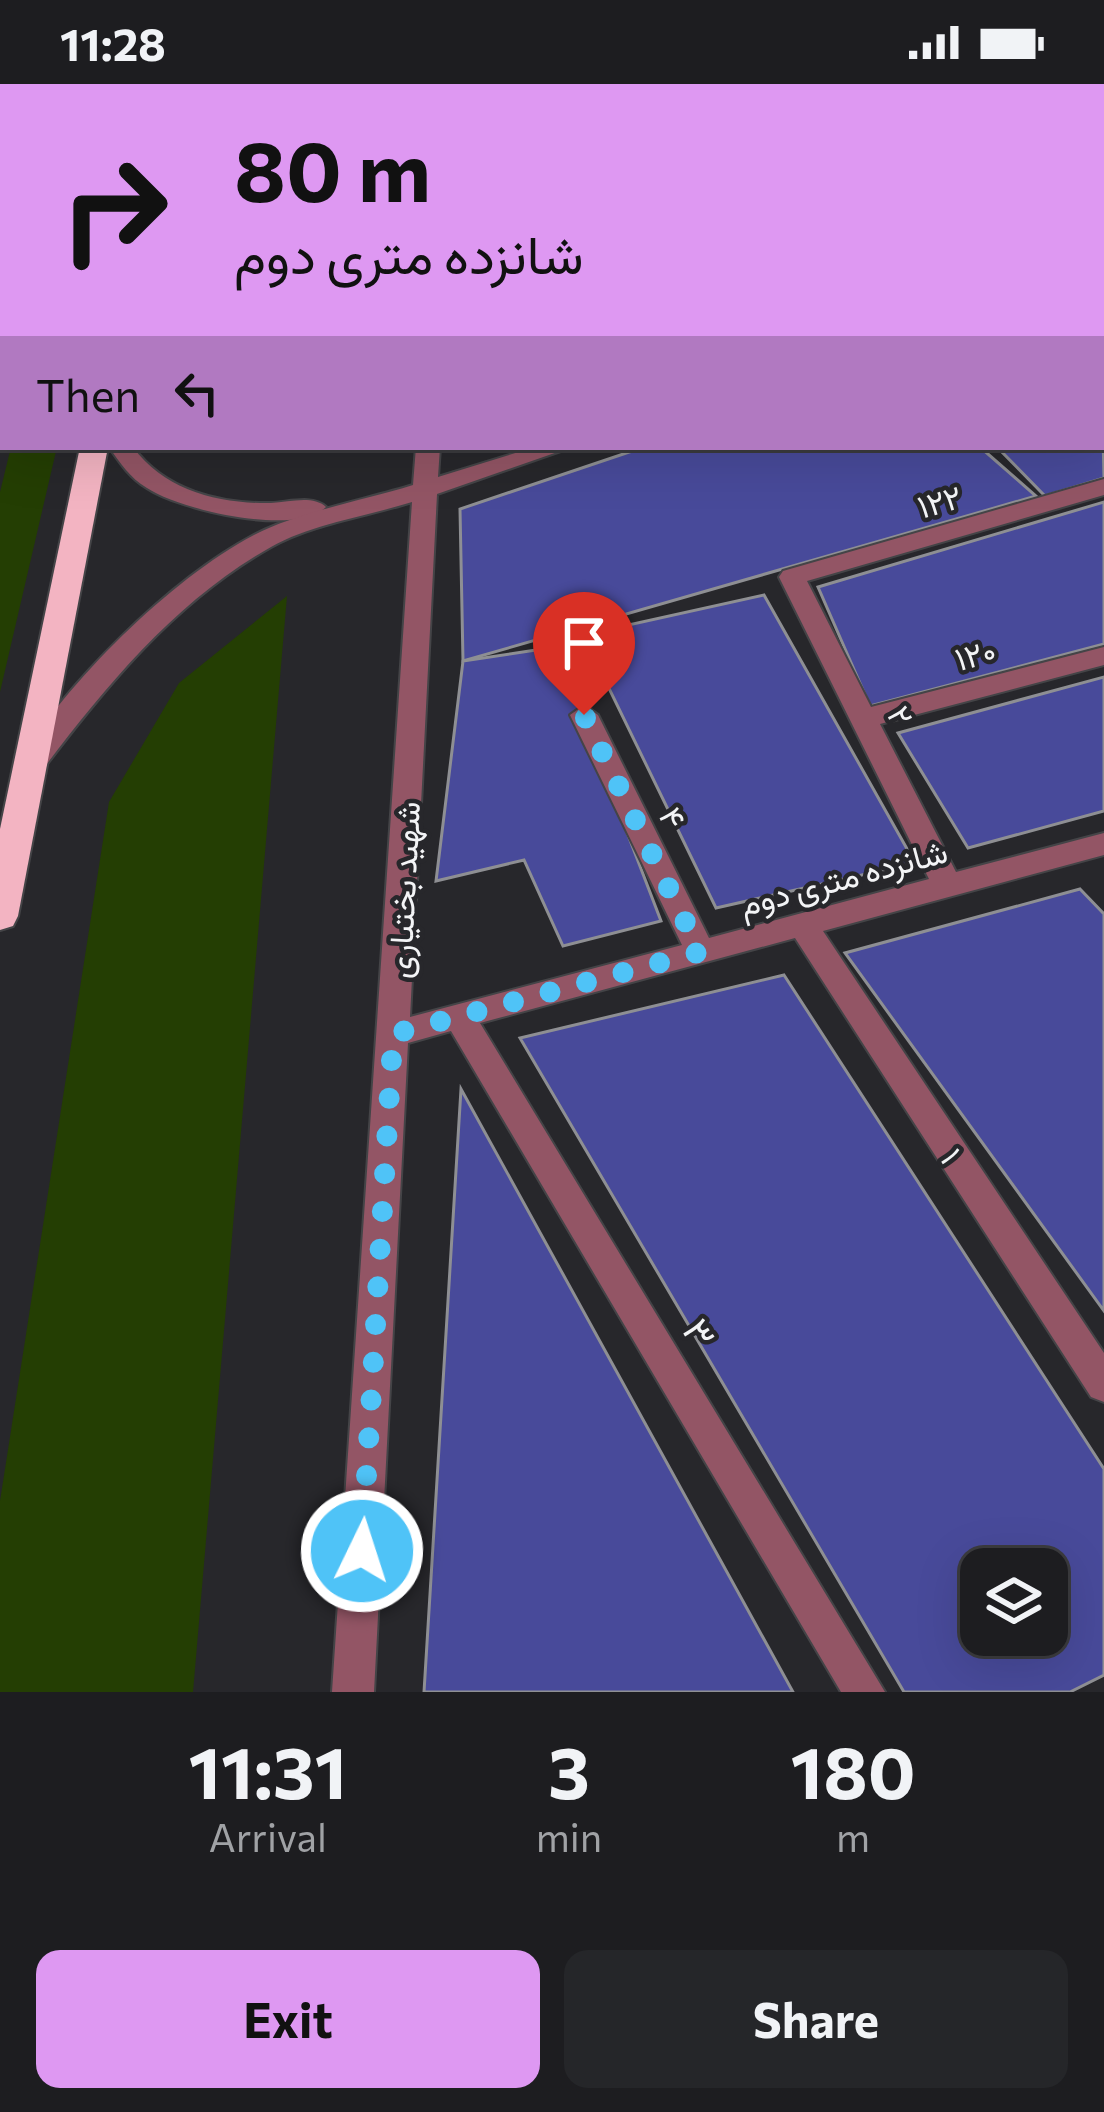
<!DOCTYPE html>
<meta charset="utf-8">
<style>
:root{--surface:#1d1d20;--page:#252629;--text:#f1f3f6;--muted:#a0a2a5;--line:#3b3b3e;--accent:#de98f2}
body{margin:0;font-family:Commissioner,Vazirmatn,sans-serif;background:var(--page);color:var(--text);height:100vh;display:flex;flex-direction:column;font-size:45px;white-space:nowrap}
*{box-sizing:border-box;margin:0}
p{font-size:39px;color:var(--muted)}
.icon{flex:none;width:66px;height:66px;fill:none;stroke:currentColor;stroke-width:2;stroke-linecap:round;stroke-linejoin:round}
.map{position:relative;height:1608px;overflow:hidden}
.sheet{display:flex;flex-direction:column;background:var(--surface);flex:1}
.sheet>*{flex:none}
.guide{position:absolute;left:0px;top:0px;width:1104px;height:366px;box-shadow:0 12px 48px #0002,0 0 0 3px var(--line);background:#de98f2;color:#111;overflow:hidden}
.tools{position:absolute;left:960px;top:1464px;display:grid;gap:24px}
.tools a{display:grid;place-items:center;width:108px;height:108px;border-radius:24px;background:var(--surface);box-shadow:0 12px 48px #0002,0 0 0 3px var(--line);font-size:60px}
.pin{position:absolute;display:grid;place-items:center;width:102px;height:102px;color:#fff;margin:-123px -51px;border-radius:50% 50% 50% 0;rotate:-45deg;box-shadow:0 0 12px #0007}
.pin .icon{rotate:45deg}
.me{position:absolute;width:132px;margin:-66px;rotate:4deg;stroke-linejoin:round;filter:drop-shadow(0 0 9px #0008)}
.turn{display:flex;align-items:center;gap:42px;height:252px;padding:0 36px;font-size:54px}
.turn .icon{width:156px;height:156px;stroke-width:2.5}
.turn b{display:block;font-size:84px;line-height:102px}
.then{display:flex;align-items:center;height:114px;padding:0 36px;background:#0003;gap:24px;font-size:45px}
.eta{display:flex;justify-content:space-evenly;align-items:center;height:204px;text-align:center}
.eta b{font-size:72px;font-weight:700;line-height:84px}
.action{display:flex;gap:24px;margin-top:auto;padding:24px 36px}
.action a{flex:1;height:138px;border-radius:24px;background:var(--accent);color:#111;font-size:48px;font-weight:700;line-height:138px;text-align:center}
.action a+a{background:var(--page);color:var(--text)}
.status{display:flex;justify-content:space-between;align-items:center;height:84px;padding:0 60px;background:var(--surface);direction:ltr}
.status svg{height:33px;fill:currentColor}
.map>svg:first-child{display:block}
.green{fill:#243e03}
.building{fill:#484a9a;stroke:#8e8f93;stroke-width:3;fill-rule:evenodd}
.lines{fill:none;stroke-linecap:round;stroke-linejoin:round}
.minor-casing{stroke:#444447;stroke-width:4}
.highway-casing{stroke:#444447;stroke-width:4}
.minor{fill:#935565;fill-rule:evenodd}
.highway{fill:#f3b4c2;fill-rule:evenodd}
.route{stroke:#4fc3f7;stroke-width:21;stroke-dasharray:0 37.8}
.labels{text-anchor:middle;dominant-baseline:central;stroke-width:9;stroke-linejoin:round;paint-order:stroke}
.street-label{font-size:33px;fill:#f3f4f6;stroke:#27272b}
.near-street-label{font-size:39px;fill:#f3f4f6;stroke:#27272b}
</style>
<div class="status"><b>11:28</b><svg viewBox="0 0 49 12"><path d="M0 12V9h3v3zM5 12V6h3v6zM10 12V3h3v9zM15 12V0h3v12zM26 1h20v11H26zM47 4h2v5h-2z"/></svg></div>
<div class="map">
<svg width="1104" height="1608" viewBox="0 0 1104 1608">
<rect width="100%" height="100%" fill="#27272b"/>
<g class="green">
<path d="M11,363h46l-57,245v-200z"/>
<path d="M287,512l-94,1096h-193v-191l109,-699 70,-119z"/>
</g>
<g class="building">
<path d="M879,0h145l3,3h-145z"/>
<path d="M1101,270l3,124 -59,18 -48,-49h104z"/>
<path d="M644,363h336l56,49 -573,165 -3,-152z"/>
<path d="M1104,418v142l-234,62 -52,-119z"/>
<path d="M764,511l151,268 -199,45 -133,-273z"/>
<path d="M556,563l105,274 -98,25 -39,-86 -88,21 27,-220z"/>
<path d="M1104,593v134l-136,37 -70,-115z"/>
<path d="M1080,805l24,25v397l-259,-358z"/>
<path d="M784,891l320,494v206l-34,17h-166l-384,-654zM981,1485h66v66h-66z"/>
<path d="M461,1005l332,603h-369z"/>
</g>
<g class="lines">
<defs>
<g id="minor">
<path d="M300,0h108l2,3h-108z"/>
<path d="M647,0h19l2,3h-19z"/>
<path d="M838,0h19l2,3h-19z"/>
<path d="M1026,0h19l2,3h-19z"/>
<rect x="1101" y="20" width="3" height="12"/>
<path d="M1101,102l3,1v13l-3,-1z"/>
<path d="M1101,247l3,1v15l-3,-1z"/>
<path d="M109,363h24c32,44 87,57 138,56 19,-1 42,-8 55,4 -30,30 -146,3 -179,-19 -17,-10 -27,-25 -38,-41z"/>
<path d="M416,363h24l-2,30 97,-30h37l-135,47 -27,523 272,-72 -112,-230 14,-10 14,10 111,223 220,-59 -150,-302 4,-6 321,-92v16l-297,86 64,126 233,-60v18l-224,59 76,148 148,-39v22l-281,76 281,422v49l-13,-5 -296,-459 -315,85 405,669h-44l-390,-661 -43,12 -34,649h-42l80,-1190c-44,14 -101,22 -141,45 -96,54 -166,140 -231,226l-10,3 -14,-10c49,-82 153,-186 238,-231 44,-23 111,-35 159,-50z"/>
</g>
<g id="highway">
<rect x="156" y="0" width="22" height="3"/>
<path d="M0,6l3,1v14l-3,-1z"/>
<path d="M3,247v26l-3,1v-26z"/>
<path d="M80,363h28l-90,469 -5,10 -13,4v-101z"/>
</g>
</defs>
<use href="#minor" class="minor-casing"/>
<use href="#highway" class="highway-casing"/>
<use href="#minor" class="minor"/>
<use href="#highway" class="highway"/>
</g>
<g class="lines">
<path class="route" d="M362,1467l31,-517 307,-82 -116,-237"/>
</g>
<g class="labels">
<g class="street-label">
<text transform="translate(939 416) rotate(-16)">۱۲۲</text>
<text transform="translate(975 569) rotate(-15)">۱۲۰</text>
<text transform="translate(902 631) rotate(63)">۲</text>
<text transform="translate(674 733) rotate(64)">۴</text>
<text transform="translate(843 792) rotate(-15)">شانزده متری دوم</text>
<text transform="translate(402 806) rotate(-87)">شهید بختیاری</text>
<text transform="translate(953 1071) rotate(57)">۱</text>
</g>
<g class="near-street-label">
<text transform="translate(701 1248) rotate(59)">۳</text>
</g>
</g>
</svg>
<div class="tools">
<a><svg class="icon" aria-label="layers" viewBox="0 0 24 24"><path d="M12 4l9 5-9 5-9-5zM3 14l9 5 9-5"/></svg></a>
</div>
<div class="pin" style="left:584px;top:631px;background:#d93025"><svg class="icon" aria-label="arrive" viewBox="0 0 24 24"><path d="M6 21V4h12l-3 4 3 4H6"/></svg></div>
<svg class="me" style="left:362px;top:1467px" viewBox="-20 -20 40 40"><circle r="17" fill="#4fc3f7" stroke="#fff" stroke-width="3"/><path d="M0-11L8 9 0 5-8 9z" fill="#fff"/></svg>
<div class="guide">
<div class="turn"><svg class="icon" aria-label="right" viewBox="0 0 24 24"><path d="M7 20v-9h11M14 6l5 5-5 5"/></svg><div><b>80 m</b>شانزده متری دوم</div></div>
<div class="then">Then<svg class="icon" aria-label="left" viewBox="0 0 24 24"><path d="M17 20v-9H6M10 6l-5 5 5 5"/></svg></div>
</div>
</div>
<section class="sheet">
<div class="eta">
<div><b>11:31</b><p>Arrival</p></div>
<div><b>3</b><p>min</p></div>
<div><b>180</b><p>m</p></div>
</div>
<div class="action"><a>Exit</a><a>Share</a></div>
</section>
